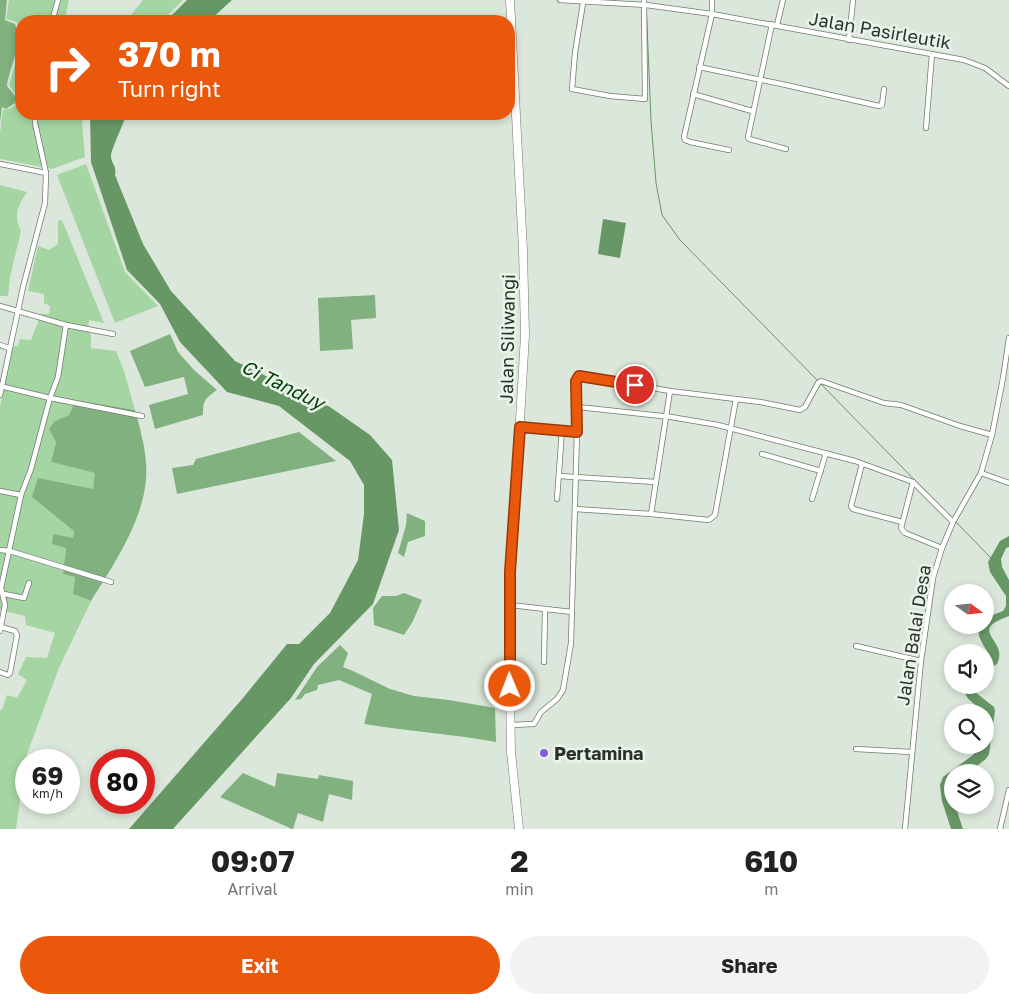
<!DOCTYPE html>
<style>
:root{--surface:#fff;--page:#f2f2f2;--text:#222;--muted:#767676;--accent:#ea580c}
body{margin:0;font-family:"Golos Text",sans-serif;background:var(--page);color:var(--text);height:100vh;display:flex;flex-direction:column;font-size:19px;white-space:nowrap}
*{box-sizing:border-box;margin:0}
p{font-size:16px;color:var(--muted)}
.icon{flex:none;width:28px;height:28px;fill:none;stroke:currentColor;stroke-width:2;stroke-linecap:round;stroke-linejoin:round}
.map{position:relative;height:829px;overflow:hidden}
.details{display:flex;flex-direction:column;background:var(--surface);flex:1}
.details>*{flex:none}
.hud{position:absolute;left:15px;top:15px;width:500px;height:105px;border-radius:20px;box-shadow:0 2px 8px #0003;background:#ea580c;color:#fff;overflow:hidden}
.needle{width:32px;rotate:105deg}
.fabs{position:absolute;left:944px;top:584px;display:grid;gap:10px}
.fabs a{display:grid;place-items:center;width:50px;height:50px;border-radius:50%;background:var(--surface);box-shadow:0 2px 8px #0003;font-size:25px}
.speed{position:absolute;left:15px;top:749px;display:flex;gap:10px;font-size:25px;font-weight:700;text-align:center}
.speed>*{display:grid;place-content:center;width:65px;height:65px;border-radius:50%;background:var(--surface);box-shadow:0 2px 8px #0003;line-height:1}
.speed small{font-size:12px;font-weight:400}
.speed .limit{border:8px solid #d22;background:#fff;color:#111}
.pin{position:absolute;display:grid;place-items:center;width:42px;height:42px;color:#fff;margin:-21px;border:2px solid #fff;border-radius:50%;box-shadow:0 1px 5px #0007}
.me{position:absolute;width:55px;margin:-28px;rotate:359deg;stroke-linejoin:round;filter:drop-shadow(0 0 4px #0008)}
.turn{display:flex;align-items:center;gap:18px;height:105px;padding:0 20px;font-size:22px}
.turn .icon{width:65px;height:65px;stroke-width:2.5}
.turn b{display:block;font-size:35px;line-height:42px}
.eta{display:flex;justify-content:space-evenly;align-items:center;height:85px;text-align:center}
.eta b{font-size:30px;font-weight:700;line-height:35px}
.primary-button{display:flex;gap:10px;margin-top:auto;padding:10px 20px}
.primary-button a{flex:1;height:58px;border-radius:30px;background:var(--accent);color:#fff;font-size:20px;font-weight:700;line-height:58px;text-align:center}
.primary-button a+a{background:var(--page);color:var(--text)}
.map>svg:first-child{display:block}
.green{fill:#a5d5a2}
.forest{fill:#81b17f}
.water{fill:#689766}
.lines{fill:none;stroke-linecap:round;stroke-linejoin:round}
.stream{stroke:#689766;stroke-width:1}
.minor-casing{stroke:#707b70;stroke-width:6}
.trunk-casing{stroke:#707b70;stroke-width:9}
.minor{stroke:#fff;stroke-width:4.5}
.trunk{stroke:#fff;stroke-width:8}
.route-casing{stroke:#983908;stroke-width:12}
.route{stroke:#ea580c;stroke-width:9}
.poi-dot{fill:#835ed9;stroke:#e9f5e8;stroke-width:2}
.labels{text-anchor:middle;dominant-baseline:central;stroke-width:5;stroke-linejoin:round;paint-order:stroke}
.street-label{font-size:18px;fill:#2d312c;stroke:#e9f5e8}
.poi-label{font-size:18px;font-weight:bold;fill:#2d312c;stroke:#e9f5e8;text-anchor:start}
.water-label{font-size:19px;font-style:italic;fill:#053b09;stroke:#e9f5e8}
</style>
<div class="map">
<svg width="1009" height="829" viewBox="0 0 1009 829">
<rect width="100%" height="100%" fill="#dce7db"/>
<g class="green">
<path d="M9,0h60l-3,13 1,8h-46v93h62l-1,8 3,35 -33,12 -52,-10v-26l3,-23 8,-2 6,-4 -1,-9 -7,-10 8,-28 3,-24 -3,-11 -11,-3z"/>
<path d="M143,0h40l-21,21h-36z"/>
<path d="M86,164l39,108 33,34 -43,17 -58,-148z"/>
<path d="M0,185l27,7c-9,13 -14,24 -6,39l-11,46 -2,19h-8z"/>
<path d="M62,220l42,103 -15,-3 -1,11 3,4v13l25,3 8,20 11,39 -58,-10 -8,15 -14,6 1,21 -5,20 45,11 -3,16 -19,42 -1,7 -7,10 -3,26 13,3 -3,17 18,7 -32,67 -35,94 -1,18 -7,49h-16v-119h2l5,-15 10,3 10,-18 -9,-6 8,-17 21,1 8,-25 -29,-8 -1,-9 -25,-6v-203l11,-60 7,-1 2,-7 11,1 10,-26h8l1,-8 -6,-3v-9l-16,-3 10,-45 11,4 9,-6v-23z"/>
</g>
<g class="forest">
<path d="M0,0h7l-2,20 10,4c8,23 -5,40 -8,62l8,10v7l-9,6 -4,-2 -2,16z"/>
<path d="M375,295l1,23 -25,2 2,29 -33,2 -2,-53z"/>
<path d="M170,334l8,18 16,18 23,20c-12,9 -14,10 -14,25l-48,14 -6,-24 39,-11 -4,-17 -39,10 -15,-36z"/>
<path d="M76,400l59,10c6,22 13,46 11,69 -3,42 -33,87 -55,122l-18,-7 2,-17 -12,-3 3,-26 -14,-4 1,-10 20,4 1,-7 -42,-34 6,-19 55,11 2,-16 -44,-11 5,-20 -7,-13 6,-8 14,-6z"/>
<path d="M299,432l37,29 -159,33 -5,-26 21,-3 3,-6z"/>
<path d="M407,513l18,8v15l-17,6 -4,15 -6,-4 8,-28z"/>
<path d="M404,593l18,7 -9,21 -9,14 -30,-10 -1,-17 9,-12h14z"/>
<path d="M340,645l8,8 -5,14 10,4 37,18 24,7 35,4 46,8 1,34c-44,-8 -88,-11 -132,-18l8,-30 -33,-14 -21,5 -1,5 -12,4 -4,5 -6,1 22,-33z"/>
<path d="M243,773l32,14 2,-14 41,6 1,-4 34,6 -1,19 -23,-6 -6,28 -25,-9 -5,16h-1l-72,-32z"/>
</g>
<g class="water">
<path d="M187,0h45l-23,21h-43z"/>
<path d="M90,114h37c-2,5 -17,39 -16,42 0,8 6,9 4,19l28,69 28,47 64,70 95,46 40,28 22,25 7,70 -26,74 -59,60 -23,34 -118,131h-44l114,-131 44,-54h12l31,-31 28,-53 6,-46v-29l-14,-24 -71,-55 -52,-14 -47,-50 -20,-38 -33,-34 -36,-108z"/>
<path d="M603,219l23,4 -6,35 -22,-4z"/>
<path d="M1009,536v11l-3,1 -5,11 1,8 7,13v36c-5,2 -11,4 -15,7 -16,11 14,21 3,41l-12,7v-8l5,-7c-5,-10 -15,-19 -10,-31h5v-7l18,-7 3,-5v-10l-16,-24 -2,-10 12,-21z"/>
<path d="M964,685h10l1,7 19,15 1,4 -6,43 -3,5 -17,13h-17v33h3l8,24h-12l-9,-28 -2,-16 3,-8 30,-22 7,-10h5v-33h-3c-7,-10 -19,-12 -18,-27z"/>
</g>
<g class="lines">
<g class="stream">
<path d="M646,0l5,121 5,62 6,32 18,25 138,141"/>
<path d="M821,384l114,117"/>
<path d="M956,522l35,36"/>
</g>
<defs>
<g id="minor">
<path d="M560,0l86,5 66,9 252,46 21,8 24,18"/>
<path d="M712,0v14l-28,123 1,3 5,2 39,8"/>
<path d="M583,3l-8,50 -3,36 38,7 35,3 -1,-99"/>
<path d="M52,21l6,-21"/>
<path d="M772,24l-24,113 1,2 37,10"/>
<path d="M777,25l6,-25"/>
<path d="M849,40l4,-40"/>
<path d="M699,67l87,18 93,21 3,-1 2,-16"/>
<path d="M693,94l59,17"/>
<path d="M926,128l6,-74"/>
<path d="M0,164l46,9"/>
<path d="M0,306l66,19 47,9"/>
<path d="M0,345l9,3"/>
<path d="M0,386l50,12 92,18"/>
<path d="M0,395l23,-108 22,-84 1,-30 -11,-50v-9"/>
<path d="M578,407l-2,-26 3,-5h4l87,15 90,11 40,8 5,-3 13,-24 3,-2 63,22 17,2 59,21 32,9"/>
<path d="M520,427l57,5 1,-25 93,10 47,8 137,36 58,21 40,40"/>
<path d="M762,454l59,17"/>
<path d="M862,464l-11,42 2,3 49,13"/>
<path d="M981,473l28,10"/>
<path d="M559,476l97,6"/>
<path d="M913,482l-12,46 4,5 37,15"/>
<path d="M0,491l21,4"/>
<path d="M557,499l5,-69"/>
<path d="M812,499l14,-46"/>
<path d="M575,509l76,5 19,-123"/>
<path d="M651,514l58,6 6,-5 21,-116"/>
<path d="M0,550l10,1 101,31"/>
<path d="M4,594l20,4 5,-15"/>
<path d="M510,605l62,7"/>
<path d="M0,631l5,-26 -4,-17 20,-93 10,-26 19,-71 8,-21 8,-52"/>
<path d="M856,646l65,15"/>
<path d="M544,662l1,-53"/>
<path d="M0,672l8,3 2,-2 7,-38 -2,-4 -14,-4"/>
<path d="M511,725l23,-1 7,-12 16,-13 6,-9 8,-47 6,-211"/>
<path d="M856,749l55,3"/>
<path d="M905,829l16,-168 12,-83 9,-30 11,-26 28,-49 11,-38 11,-57 6,-40"/>
<path d="M1000,829l9,-39"/>
</g>
<path id="trunk" d="M510,0l13,250 2,85 -14,237 -2,60 2,120 8,77"/>
</defs>
<use href="#minor" class="minor-casing"/>
<use href="#trunk" class="trunk-casing"/>
<use href="#minor" class="minor"/>
<use href="#trunk" class="trunk"/>
</g>
<g class="lines">
<defs>
<path id="route" d="M510,686v-114l10,-145 57,5 -1,-51 3,-5 56,9"/>
</defs>
<use href="#route" class="route-casing"/>
<use href="#route" class="route"/>
</g>
<circle class="poi-dot" cx="544" cy="753" r="5"/>
<g class="labels">
<g class="street-label">
<text transform="translate(880 30) rotate(10)">Jalan Pasirleutik</text>
<text transform="translate(507 339) rotate(-89)">Jalan Siliwangi</text>
<text transform="translate(913 635) rotate(-81)">Jalan Balai Desa</text>
</g>
<g class="poi-label">
<text x="554" y="753">Pertamina</text>
</g>
<g class="water-label">
<text transform="translate(283 384) rotate(26)">Ci Tanduy</text>
</g>
</g>
</svg>
<div class="fabs">
<a><svg class="needle" viewBox="-14 -14 28 28"><path d="M0-13l5 13h-10z" fill="#e53935"/><path d="M0 13l5-13h-10z" fill="#767676"/></svg></a>
<a><svg class="icon" aria-label="sound" viewBox="0 0 24 24"><path d="M4 9h4l5-4v14l-5-4H4zM17 9q2 3 0 6"/></svg></a>
<a><svg class="icon" aria-label="search" viewBox="0 0 24 24"><circle cx="10" cy="10" r="6"/><path d="M15 15l6 6"/></svg></a>
<a><svg class="icon" aria-label="layers" viewBox="0 0 24 24"><path d="M12 4l9 5-9 5-9-5zM3 14l9 5 9-5"/></svg></a>
</div>
<div class="speed"><div>69<small>km/h</small></div><div class="limit">80</div></div>
<div class="pin" style="left:635px;top:385px;background:#d93025"><svg class="icon" aria-label="arrive" viewBox="0 0 24 24"><path d="M6 21V4h12l-3 4 3 4H6"/></svg></div>
<svg class="me" style="left:510px;top:686px" viewBox="-20 -20 40 40"><circle r="17" fill="#ea580c" stroke="#fff" stroke-width="3"/><path d="M0-11L8 9 0 5-8 9z" fill="#fff"/></svg>
<div class="hud">
<div class="turn"><svg class="icon" aria-label="right" viewBox="0 0 24 24"><path d="M7 20v-9h11M14 6l5 5-5 5"/></svg><div><b>370 m</b>Turn right</div></div>
</div>
</div>
<section class="details">
<div class="eta">
<div><b>09:07</b><p>Arrival</p></div>
<div><b>2</b><p>min</p></div>
<div><b>610</b><p>m</p></div>
</div>
<div class="primary-button"><a>Exit</a><a>Share</a></div>
</section>
